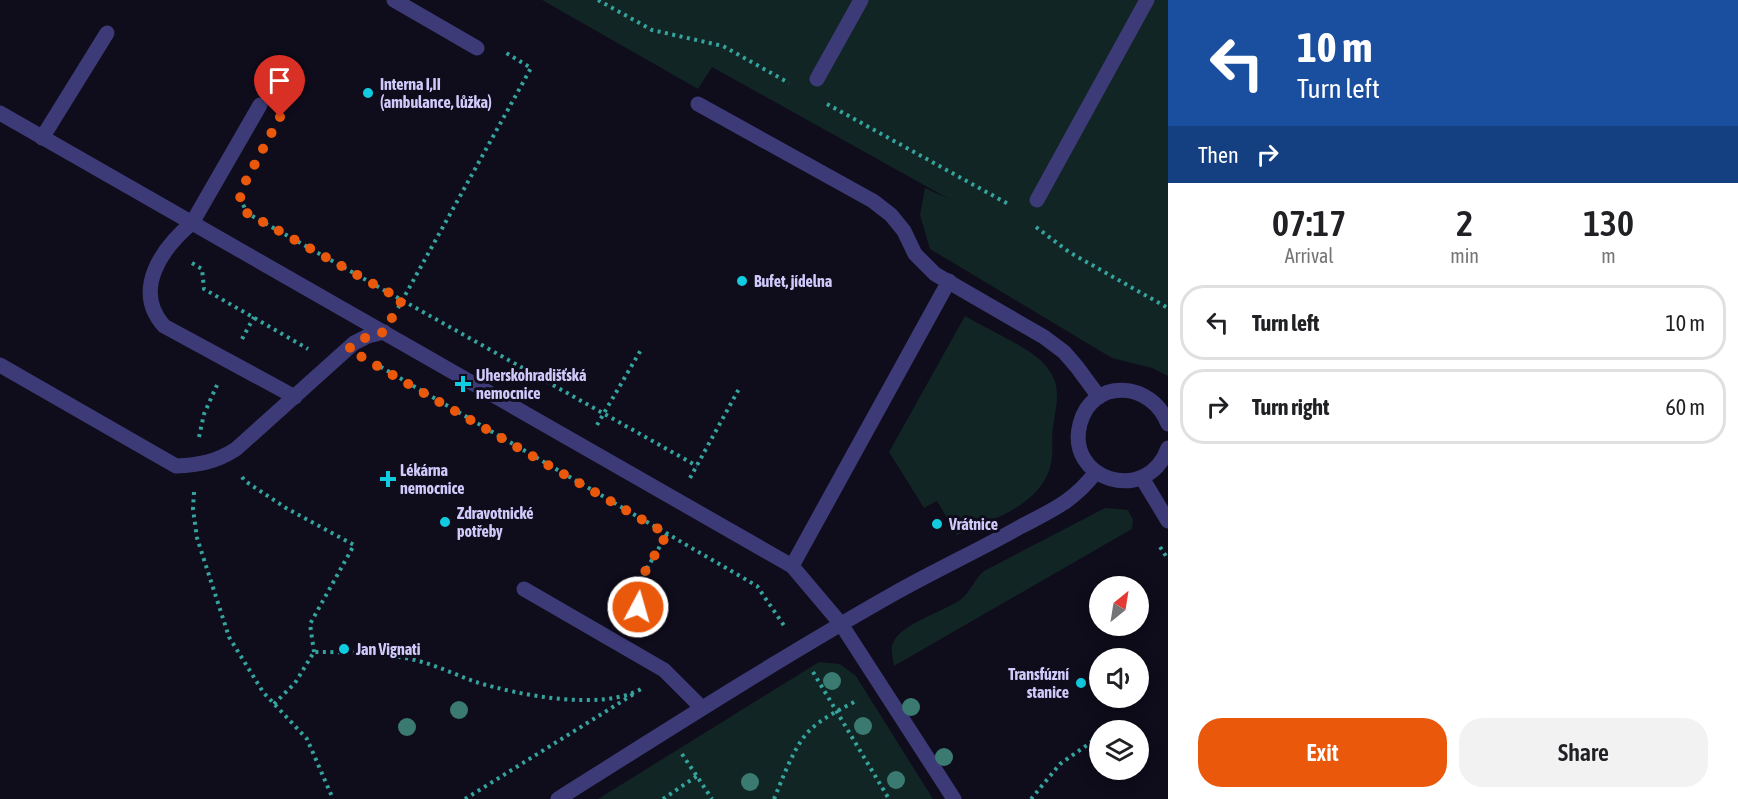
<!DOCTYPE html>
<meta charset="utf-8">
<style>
:root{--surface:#fff;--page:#f2f2f2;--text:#202124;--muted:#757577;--line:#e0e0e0;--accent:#ea580c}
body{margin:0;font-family:"Asap Condensed",sans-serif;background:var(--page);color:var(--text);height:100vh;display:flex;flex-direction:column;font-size:22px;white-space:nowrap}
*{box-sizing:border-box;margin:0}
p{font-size:20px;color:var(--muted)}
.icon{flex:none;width:33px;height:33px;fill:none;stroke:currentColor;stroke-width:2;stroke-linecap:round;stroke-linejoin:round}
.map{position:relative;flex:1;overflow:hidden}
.details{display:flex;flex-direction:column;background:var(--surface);width:570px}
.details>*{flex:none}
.guide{background:#1a4fa0;color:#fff;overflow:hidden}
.needle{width:39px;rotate:30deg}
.fabs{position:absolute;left:1089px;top:576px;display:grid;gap:12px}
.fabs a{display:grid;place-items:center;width:60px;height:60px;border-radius:50%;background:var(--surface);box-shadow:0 3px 15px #0003;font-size:30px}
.pin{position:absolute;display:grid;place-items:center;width:51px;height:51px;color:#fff;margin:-62px -26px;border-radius:50% 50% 50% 0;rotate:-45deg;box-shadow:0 0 6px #0007}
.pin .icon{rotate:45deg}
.me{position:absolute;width:66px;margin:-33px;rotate:6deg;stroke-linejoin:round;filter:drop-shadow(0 0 4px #0008)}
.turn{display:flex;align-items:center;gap:21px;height:126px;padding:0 30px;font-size:27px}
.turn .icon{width:78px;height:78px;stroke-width:2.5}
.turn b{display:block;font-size:42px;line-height:51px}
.then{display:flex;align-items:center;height:57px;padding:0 30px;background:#0003;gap:12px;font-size:22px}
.eta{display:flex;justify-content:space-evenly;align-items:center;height:102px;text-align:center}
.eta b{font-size:36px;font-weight:600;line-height:42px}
.cta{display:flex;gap:12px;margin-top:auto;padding:12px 30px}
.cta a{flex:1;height:69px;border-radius:24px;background:var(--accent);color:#fff;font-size:24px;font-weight:600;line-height:69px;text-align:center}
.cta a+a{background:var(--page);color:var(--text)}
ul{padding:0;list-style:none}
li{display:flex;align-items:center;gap:18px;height:75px;margin:0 12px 9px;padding:0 18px;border:3px solid var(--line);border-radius:24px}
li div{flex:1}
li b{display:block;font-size:22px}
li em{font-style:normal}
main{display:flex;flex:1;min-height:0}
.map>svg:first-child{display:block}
.green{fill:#102524}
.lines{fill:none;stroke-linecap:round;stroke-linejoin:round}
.path{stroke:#35a49e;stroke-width:4;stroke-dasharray:3 4.5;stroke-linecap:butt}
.minor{stroke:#3d3b77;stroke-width:15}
.tree{fill:#3a7a70}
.route{stroke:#ea580c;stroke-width:10;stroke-dasharray:0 18}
.poi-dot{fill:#11cce1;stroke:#0f0c1b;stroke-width:2}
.labels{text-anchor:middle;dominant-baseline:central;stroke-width:6;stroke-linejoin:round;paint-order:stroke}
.poi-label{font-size:16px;font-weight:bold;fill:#d0cafb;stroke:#0f0c1b;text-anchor:start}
</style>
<main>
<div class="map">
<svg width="1168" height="799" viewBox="0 0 1168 799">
<rect width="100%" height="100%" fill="#0f0c1b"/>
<g class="green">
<path d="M542,0h626v376l-16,-8 -40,-10 -182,-109 -10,-34 5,-27 24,11 -237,-132 -14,22z"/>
<path d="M965,316c20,12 68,33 81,50 17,20 10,38 7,61 -2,12 1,24 -2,36 -8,42 -60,57 -94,72l-20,-34 -13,7 -35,-56z"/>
<path d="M1105,508l23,2 5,10 -1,9 -238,137c-1,-7 -4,-17 -1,-23 7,-19 50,-31 67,-43 11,-8 14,-21 24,-29z"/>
<path d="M819,662l21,2 16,12 77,123h-335z"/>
</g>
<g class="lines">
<g class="path">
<path d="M598,0l54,30 71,16 66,37"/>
<path d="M827,104l183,101"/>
<path d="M240,198l7,15 450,253"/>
<path d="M1036,227l33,25 99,56"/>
<path d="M192,263l10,6 2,20 104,60"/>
<path d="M398,308l133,-240 -28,-17"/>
<path d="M242,339l12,-22"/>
<path d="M374,363l383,223 28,41"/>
<path d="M597,425l45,-77"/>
<path d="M199,437l5,-23 13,-29"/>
<path d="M242,477l3,4 41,27 68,37 -44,79 4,28"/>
<path d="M690,478l50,-91"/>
<path d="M194,492l-1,17 4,29 32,99 34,55 44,47 26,60"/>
<path d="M1160,547l8,12"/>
<path d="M641,625l-6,-36 32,-55"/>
<path d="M813,672l76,127"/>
<path d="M274,704l21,-21 19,-31c33,0 68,1 101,8 21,5 41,15 61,22 42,13 127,30 167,6"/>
<path d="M682,754l30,45"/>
<path d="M465,799l172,-107"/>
<path d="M663,799l34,-23"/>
<path d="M774,799c8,-19 20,-53 35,-68 13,-13 32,-22 49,-31"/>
<path d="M1031,799l29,-35 37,-26"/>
</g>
<g class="minor">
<path d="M394,0l83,48"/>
<path d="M817,79l44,-79"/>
<path d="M698,104l175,97 18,14 13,16 11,23 20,20 109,63 20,15 13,15 22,30"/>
<path d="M260,105l-68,118c-30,25 -60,67 -28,103l131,71"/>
<path d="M0,113l792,453 49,58 113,175"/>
<path d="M42,138l65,-105"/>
<path d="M1037,200l110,-200"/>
<path d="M0,365l176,101c23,-1 40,-4 60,-17l118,-106 14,-7 16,-4"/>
<path d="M1168,424c-16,-43 -76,-47 -88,0 -15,56 67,82 88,24"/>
<path d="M1142,478l26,43"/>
<path d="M792,566l157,-285"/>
<path d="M524,589l140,81 38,38"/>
<path d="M558,799c111,-70 222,-141 337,-206 41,-23 84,-43 125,-66 32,-17 53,-25 76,-55"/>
</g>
</g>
<g class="tree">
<circle cx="832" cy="681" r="9"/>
<circle cx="911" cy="707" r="9"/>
<circle cx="459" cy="710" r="9"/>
<circle cx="863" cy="726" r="9"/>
<circle cx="407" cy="727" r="9"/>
<circle cx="944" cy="757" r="9"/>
<circle cx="896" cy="780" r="9"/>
<circle cx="750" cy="782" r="9"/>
</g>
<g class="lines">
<path class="route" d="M280,117l-39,73 -1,10 7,13 155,87 -18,32 -16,4 -20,13 319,185 -32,55 3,18"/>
</g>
<g class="poi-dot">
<circle cx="368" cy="93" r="6"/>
<circle cx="742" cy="281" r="6"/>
<path d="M460 375h6v6h6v6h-6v6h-6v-6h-6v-6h6z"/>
<path d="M385 470h6v6h6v6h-6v6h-6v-6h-6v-6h6z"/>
<circle cx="445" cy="522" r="6"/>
<circle cx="937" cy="524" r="6"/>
<circle cx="344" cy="649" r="6"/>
<circle cx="1081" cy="683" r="6"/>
</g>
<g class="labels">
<g class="poi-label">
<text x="380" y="84">Interna I,II<tspan x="380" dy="18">(ambulance, lůžka)</tspan></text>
<text x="754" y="281">Bufet, jídelna</text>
<text x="476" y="375">Uherskohradišťská<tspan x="476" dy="18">nemocnice</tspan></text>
<text x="400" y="470">Lékárna<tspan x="400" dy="18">nemocnice</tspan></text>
<text x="457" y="513">Zdravotnické<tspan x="457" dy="18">potřeby</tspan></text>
<text x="949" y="524">Vrátnice</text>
<text x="356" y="649">Jan Vignati</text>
<text x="1069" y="674" text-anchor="end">Transfúzní<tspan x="1069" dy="18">stanice</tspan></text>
</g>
</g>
</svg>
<div class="fabs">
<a><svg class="needle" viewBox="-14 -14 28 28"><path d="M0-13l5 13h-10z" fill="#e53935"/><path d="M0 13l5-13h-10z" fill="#757577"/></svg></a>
<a><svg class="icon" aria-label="sound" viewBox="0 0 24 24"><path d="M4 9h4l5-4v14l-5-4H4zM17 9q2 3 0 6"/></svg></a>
<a><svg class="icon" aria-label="layers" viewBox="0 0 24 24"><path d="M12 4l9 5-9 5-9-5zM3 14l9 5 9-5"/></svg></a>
</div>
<div class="pin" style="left:280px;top:117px;background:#d93025"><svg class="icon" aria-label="arrive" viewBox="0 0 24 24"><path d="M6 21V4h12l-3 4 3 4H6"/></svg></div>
<svg class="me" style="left:638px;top:607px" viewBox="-20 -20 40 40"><circle r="17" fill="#ea580c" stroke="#fff" stroke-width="3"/><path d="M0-11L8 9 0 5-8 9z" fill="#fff"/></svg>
</div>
<section class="details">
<div class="guide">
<div class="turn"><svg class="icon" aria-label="left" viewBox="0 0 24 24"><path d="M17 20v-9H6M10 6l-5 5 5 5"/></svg><div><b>10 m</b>Turn left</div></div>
<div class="then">Then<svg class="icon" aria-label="right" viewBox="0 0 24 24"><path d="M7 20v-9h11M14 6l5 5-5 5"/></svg></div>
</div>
<div class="eta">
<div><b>07:17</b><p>Arrival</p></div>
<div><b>2</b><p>min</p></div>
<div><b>130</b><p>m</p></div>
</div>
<ul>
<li><svg class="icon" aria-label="left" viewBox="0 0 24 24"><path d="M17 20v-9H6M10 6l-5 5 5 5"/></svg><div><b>Turn left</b></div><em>10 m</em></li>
<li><svg class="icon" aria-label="right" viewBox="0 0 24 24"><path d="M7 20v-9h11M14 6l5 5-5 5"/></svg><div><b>Turn right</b></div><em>60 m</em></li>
</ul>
<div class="cta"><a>Exit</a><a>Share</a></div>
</section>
</main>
